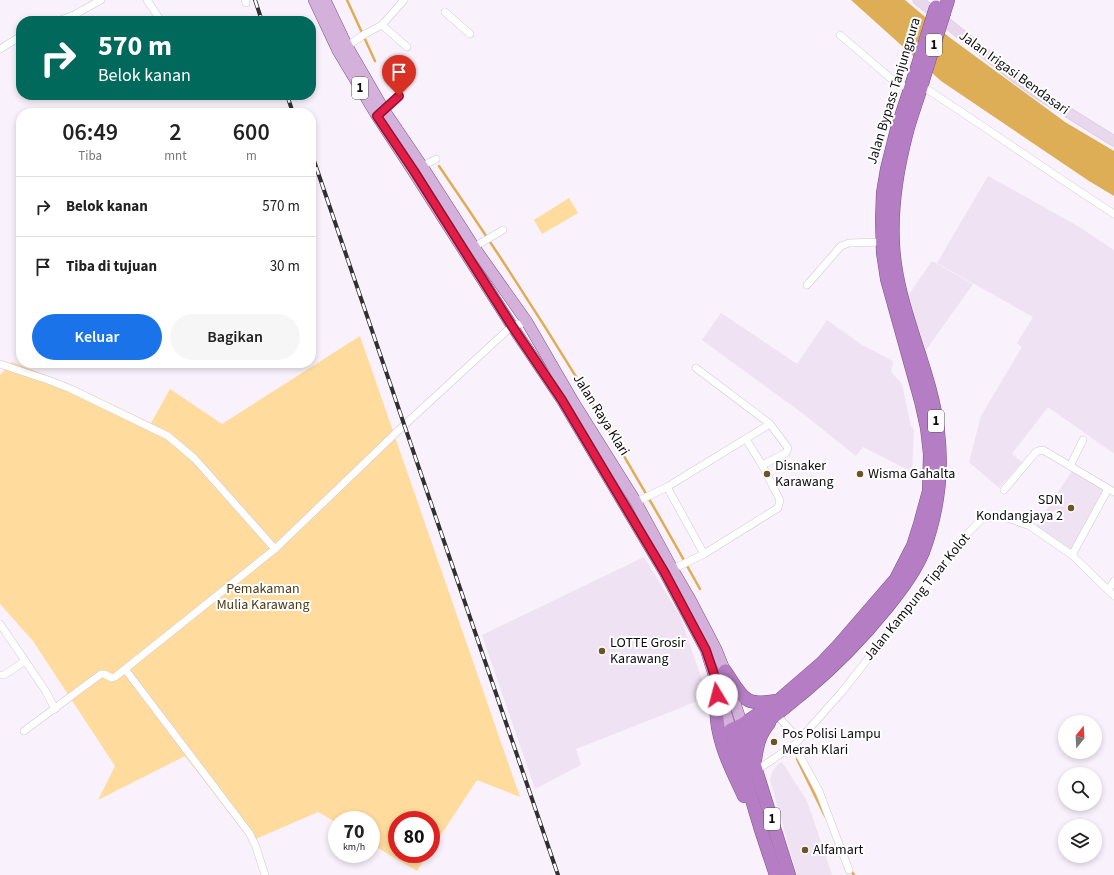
<!DOCTYPE html>
<html lang="id">
<style>
:root{--surface:#fff;--page:#f6f6f6;--text:#222;--muted:#767676;--line:#e0e0e0;--accent:#1a73e8}
body{margin:0;font-family:"Source Sans 3",sans-serif;background:var(--page);color:var(--text);height:100vh;display:flex;flex-direction:column;font-size:15px;white-space:nowrap}
*{box-sizing:border-box;margin:0}
p{font-size:13px;color:var(--muted)}
.icon{flex:none;width:22px;height:22px;fill:none;stroke:currentColor;stroke-width:2;stroke-linecap:round;stroke-linejoin:round}
.map{position:relative;flex:1;overflow:hidden}
.drawer{position:absolute;left:16px;top:108px;width:300px;height:260px;display:flex;flex-direction:column;background:var(--surface);border-radius:16px;box-shadow:0 2px 6px #0003}
.drawer>*{flex:none}
.top-card{position:absolute;left:16px;top:16px;width:300px;height:84px;border-radius:16px;box-shadow:0 2px 6px #0003;background:#00695c;color:#fff;overflow:hidden}
.needle{width:26px;rotate:18deg}
.controls{position:absolute;left:1058px;top:715px;display:grid;gap:8px}
.controls a{display:grid;place-items:center;width:44px;height:44px;border-radius:50%;background:var(--surface);box-shadow:0 2px 6px #0003;font-size:20px}
.speed{position:absolute;left:328px;top:811px;display:flex;gap:8px;font-size:20px;font-weight:700;text-align:center}
.speed>*{display:grid;place-content:center;width:52px;height:52px;border-radius:50%;background:var(--surface);box-shadow:0 2px 6px #0003;line-height:1}
.speed small{font-size:10px;font-weight:400}
.speed .limit{border:6px solid #d22;background:#fff;color:#111}
.pin{position:absolute;display:grid;place-items:center;width:34px;height:34px;color:#fff;margin:-41px -17px;border-radius:50% 50% 50% 0;rotate:-45deg;box-shadow:0 0 4px #0007}
.pin .icon{rotate:45deg}
.me{position:absolute;width:44px;margin:-22px;rotate:352deg;stroke-linejoin:round;filter:drop-shadow(0 0 3px #0008)}
.turn{display:flex;align-items:center;gap:14px;height:84px;padding:0 16px;font-size:18px}
.turn .icon{width:52px;height:52px;stroke-width:2.5}
.turn b{display:block;font-size:28px;line-height:34px}
.eta{display:flex;justify-content:space-evenly;align-items:center;height:68px;text-align:center}
.eta b{font-size:24px;font-weight:600;line-height:28px}
.primary-button{display:flex;gap:8px;margin-top:auto;padding:8px 16px}
.primary-button a{flex:1;height:46px;border-radius:24px;background:var(--accent);color:#fff;font-size:16px;font-weight:600;line-height:46px;text-align:center}
.primary-button a+a{background:var(--page);color:var(--text)}
ul{padding:0;list-style:none}
li{display:flex;align-items:center;gap:12px;height:60px;padding:0 16px;border-top:1px solid var(--line)}
li div{flex:1}
li b{display:block;font-size:15px}
li em{font-style:normal}
.map>svg:first-child{display:block}
.built{fill:#efe2f2}
.green{fill:#ffdb9d}
.water{fill:#deae56}
.lines{fill:none;stroke-linecap:round;stroke-linejoin:round}
.stream{stroke:#deae56;stroke-width:2.5}
.street-casing{stroke:#d0c8d2;stroke-width:8}
.secondary-casing{stroke:#d0c8d2;stroke-width:11}
.primary-casing{stroke:#7b5584;stroke-width:12}
.highway-casing{stroke:#7b5584;stroke-width:14}
.street{stroke:#fff;stroke-width:7}
.secondary{stroke:#e9d8ed;stroke-width:10}
.primary{stroke:#d3b1db;stroke-width:11}
.highway{stroke:#b57dc3;stroke-width:13}
.rail-casing{stroke:#322f33;stroke-width:4}
.rail{stroke:#fff;stroke-width:2.5;stroke-dasharray:8;stroke-linecap:butt}
.highway-bridge-casing{stroke:#7b5584;stroke-width:14;stroke-linecap:butt}
.highway-bridge{stroke:#b57dc3;stroke-width:13}
.route-casing{stroke:#92132f;stroke-width:10}
.route{stroke:#e11d48;stroke-width:7}
.poi-dot{fill:#6d5325;stroke:#fff;stroke-width:1.5}
.labels{text-anchor:middle;dominant-baseline:central;stroke-width:4;stroke-linejoin:round;paint-order:stroke}
.shield{fill:#fff;stroke:#565557;stroke-width:1}
.shield-label{font-size:13px;font-weight:bold;fill:#0e0c0f}
.street-label{font-size:14px;fill:#0e0c0f;stroke:#fff}
.poi-label{font-size:14px;fill:#0e0c0f;stroke:#fff;text-anchor:start}
.park-label{font-size:14px;fill:#4e3a14;stroke:#fff}
</style>
<div class="map">
<svg width="1114" height="875" viewBox="0 0 1114 875">
<rect width="100%" height="100%" fill="#f9f1fb"/>
<g class="built">
<path d="M988,176l88,49 38,25v202l-1,1 -65,-46 -36,47 10,8 -23,26 -30,-26 12,-46 41,-69 -5,-4 16,-26 -96,-54z"/>
<path d="M932,261l41,23 -47,66 -19,-53z"/>
<path d="M721,313l76,51 30,-44 35,25 31,16 -2,11 11,12 9,43 3,2 -2,43 -49,-25 -7,9 -50,-40 -104,-76z"/>
<path d="M1073,469l34,20 -36,63 -36,-24z"/>
<path d="M644,557l36,59 28,81 -132,52 5,16 -46,24 -53,-154z"/>
<path d="M782,762l25,39 25,74h-35l-27,-95 2,-8 7,-9z"/>
</g>
<g class="green">
<path d="M569,198l9,15 -36,21 -8,-14z"/>
<path d="M360,336l160,461 -43,-17 -46,70v-30h-34v34h31l-11,17 -46,-27v-24h-34v3l-19,-11 -67,29 -66,-85 -87,44 17,-34 -82,-125 -33,-37v-229l12,-13 64,25 75,36 19,-34 52,35z"/>
</g>
<path class="water" d="M851,0h54l44,37 116,85 49,29v45l-25,-15 -148,-100z"/>
<g class="lines">
<g class="stream">
<path d="M347,0l28,61"/>
<path d="M439,166c94,137 181,278 261,423"/>
<path d="M797,759l28,57"/>
<path d="M852,872l2,3"/>
</g>
<defs>
<g id="street">
<path d="M147,0l14,21"/>
<path d="M245,0l1,3"/>
<path d="M445,12l25,22"/>
<path d="M58,21l16,-6 27,-15"/>
<path d="M382,25l25,22"/>
<path d="M840,35l55,47 15,7"/>
<path d="M347,46l18,-12 17,-9 22,-25"/>
<path d="M0,49l21,-13"/>
<path d="M922,86c65,42 127,86 192,128"/>
<path d="M381,112l18,-17"/>
<path d="M419,168l17,-9"/>
<path d="M474,247l29,-17"/>
<path d="M807,285l34,-39 8,-3 33,-1"/>
<path d="M0,364l48,16 23,9 97,47 27,23 80,90"/>
<path d="M696,368l74,56 18,24 -2,5 -24,12"/>
<path d="M1070,466l13,-26"/>
<path d="M667,487l37,67"/>
<path d="M1004,490l31,-37 3,-2 5,-1 71,42"/>
<path d="M636,502l31,-15 103,-63"/>
<path d="M1072,555l36,-66"/>
<path d="M669,571l35,-17 74,-46 2,-8 -18,-35 -16,-26"/>
<path d="M1109,589l5,-8"/>
<path d="M0,624l45,66 10,19"/>
<path d="M125,669l125,165 6,13 9,28"/>
<path d="M0,675h4l21,-14"/>
<path d="M776,714l23,26"/>
<path d="M24,731l77,-57h3l8,4 3,-1 160,-128 125,-120 112,-103 15,-4"/>
<path d="M794,745l25,46 30,79"/>
<path d="M757,770l37,-25 5,-5 42,-47 126,-159 16,-16 21,-1 26,9 42,29 42,41"/>
</g>
<path id="secondary" d="M918,0l93,74 26,19 77,48"/>
<g id="primary">
<path d="M314,0l24,51 39,65 36,55 99,155 50,74 103,173 41,77 25,80"/>
<path d="M325,0l22,46 37,64 38,56 52,81 53,75 47,81 62,99 37,68 18,31 25,48 9,22 17,54"/>
</g>
<g id="highway">
<path d="M944,13l4,-13"/>
<path d="M725,671c17,25 18,36 51,30"/>
<path d="M717,683c0,12 -1,25 0,37 3,28 16,52 27,76"/>
<path d="M743,729l46,146"/>
<path d="M735,741c26,-12 48,-32 71,-51 30,-25 57,-53 82,-84 13,-16 27,-35 35,-54 14,-38 20,-80 15,-120 -7,-64 -42,-123 -45,-188 -2,-36 4,-74 13,-109 5,-20 13,-39 18,-58"/>
<path d="M755,760c2,-14 4,-25 14,-37"/>
<path d="M776,875l-15,-45 -30,-100 11,-5 36,-24 44,-38 17,-18 57,-66 17,-33 7,-22 9,-33 1,-37 -3,-26 -6,-27 -34,-122 -4,-26 -1,-33 1,-27 4,-24 10,-40 19,-58"/>
</g>
</defs>
<use href="#street" class="street-casing"/>
<use href="#secondary" class="secondary-casing"/>
<use href="#primary" class="primary-casing"/>
<use href="#highway" class="highway-casing"/>
<use href="#street" class="street"/>
<use href="#secondary" class="secondary"/>
<use href="#primary" class="primary"/>
<use href="#highway" class="highway"/>
<defs>
<g id="rail">
<path d="M255,0l7,21"/>
<path d="M287,95l6,18"/>
<path d="M311,152l247,723"/>
</g>
</defs>
<use href="#rail" class="rail-casing"/>
<use href="#rail" class="rail"/>
<defs>
<g id="highway-bridge">
<path d="M916,71l20,-64"/>
<path d="M924,77l20,-64"/>
</g>
</defs>
<use href="#highway-bridge" class="highway-bridge-casing"/>
<use href="#highway-bridge" class="highway-bridge"/>
</g>
<g class="lines">
<defs>
<path id="route" d="M399,96l-22,20 37,55 98,155 50,74 103,173 41,77 11,33v12"/>
</defs>
<use href="#route" class="route-casing"/>
<use href="#route" class="route"/>
</g>
<g class="poi-dot">
<circle cx="767" cy="474" r="4"/>
<circle cx="860" cy="474" r="4"/>
<circle cx="1071" cy="508" r="4"/>
<circle cx="602" cy="651" r="4"/>
<circle cx="774" cy="742" r="4"/>
<circle cx="805" cy="850" r="4"/>
</g>
<g class="labels">
<g class="shield">
<rect x="926" y="34" width="16" height="22" rx="3"/>
<rect x="352" y="77" width="16" height="22" rx="3"/>
<rect x="928" y="410" width="16" height="22" rx="3"/>
<rect x="764" y="808" width="16" height="22" rx="3"/>
</g>
<g class="shield-label">
<text x="934" y="45">1</text>
<text x="360" y="88">1</text>
<text x="936" y="421">1</text>
<text x="772" y="819">1</text>
</g>
<g class="street-label">
<text transform="translate(1014 73) rotate(36)">Jalan Irigasi Bendasari</text>
<text transform="translate(894 91) rotate(-73)">Jalan Bypass Tanjungpura</text>
<text transform="translate(601 415) rotate(58)">Jalan Raya Klari</text>
<text transform="translate(917 597) rotate(-51)">Jalan Kampung Tipar Kolot</text>
</g>
<g class="poi-label">
<text x="775" y="466">Disnaker<tspan x="775" dy="16">Karawang</tspan></text>
<text x="868" y="474">Wisma Gahalta</text>
<text x="1063" y="500" text-anchor="end">SDN<tspan x="1063" dy="16">Kondangjaya 2</tspan></text>
<text x="610" y="643">LOTTE Grosir<tspan x="610" dy="16">Karawang</tspan></text>
<text x="782" y="734">Pos Polisi Lampu<tspan x="782" dy="16">Merah Klari</tspan></text>
<text x="813" y="850">Alfamart</text>
</g>
<g class="park-label">
<text x="263" y="589">Pemakaman<tspan x="263" dy="16">Mulia Karawang</tspan></text>
</g>
</g>
</svg>
<div class="controls">
<a><svg class="needle" viewBox="-14 -14 28 28"><path d="M0-13l5 13h-10z" fill="#e53935"/><path d="M0 13l5-13h-10z" fill="#767676"/></svg></a>
<a><svg class="icon" aria-label="search" viewBox="0 0 24 24"><circle cx="10" cy="10" r="6"/><path d="M15 15l6 6"/></svg></a>
<a><svg class="icon" aria-label="layers" viewBox="0 0 24 24"><path d="M12 4l9 5-9 5-9-5zM3 14l9 5 9-5"/></svg></a>
</div>
<div class="speed"><div>70<small>km/h</small></div><div class="limit">80</div></div>
<div class="pin" style="left:399px;top:96px;background:#d93025"><svg class="icon" aria-label="arrive" viewBox="0 0 24 24"><path d="M6 21V4h12l-3 4 3 4H6"/></svg></div>
<svg class="me" style="left:717px;top:695px" viewBox="-20 -20 40 40"><circle r="19" fill="#fff"/><path d="M0-13L10 11 0 6-10 11z" fill="#e11d48"/></svg>
<div class="top-card">
<div class="turn"><svg class="icon" aria-label="right" viewBox="0 0 24 24"><path d="M7 20v-9h11M14 6l5 5-5 5"/></svg><div><b>570 m</b>Belok kanan</div></div>
</div>
<section class="drawer">
<div class="eta">
<div><b>06:49</b><p>Tiba</p></div>
<div><b>2</b><p>mnt</p></div>
<div><b>600</b><p>m</p></div>
</div>
<ul>
<li><svg class="icon" aria-label="right" viewBox="0 0 24 24"><path d="M7 20v-9h11M14 6l5 5-5 5"/></svg><div><b>Belok kanan</b></div><em>570 m</em></li>
<li><svg class="icon" aria-label="arrive" viewBox="0 0 24 24"><path d="M6 21V4h12l-3 4 3 4H6"/></svg><div><b>Tiba di tujuan</b></div><em>30 m</em></li>
</ul>
<div class="primary-button"><a>Keluar</a><a>Bagikan</a></div>
</section>
</div>
